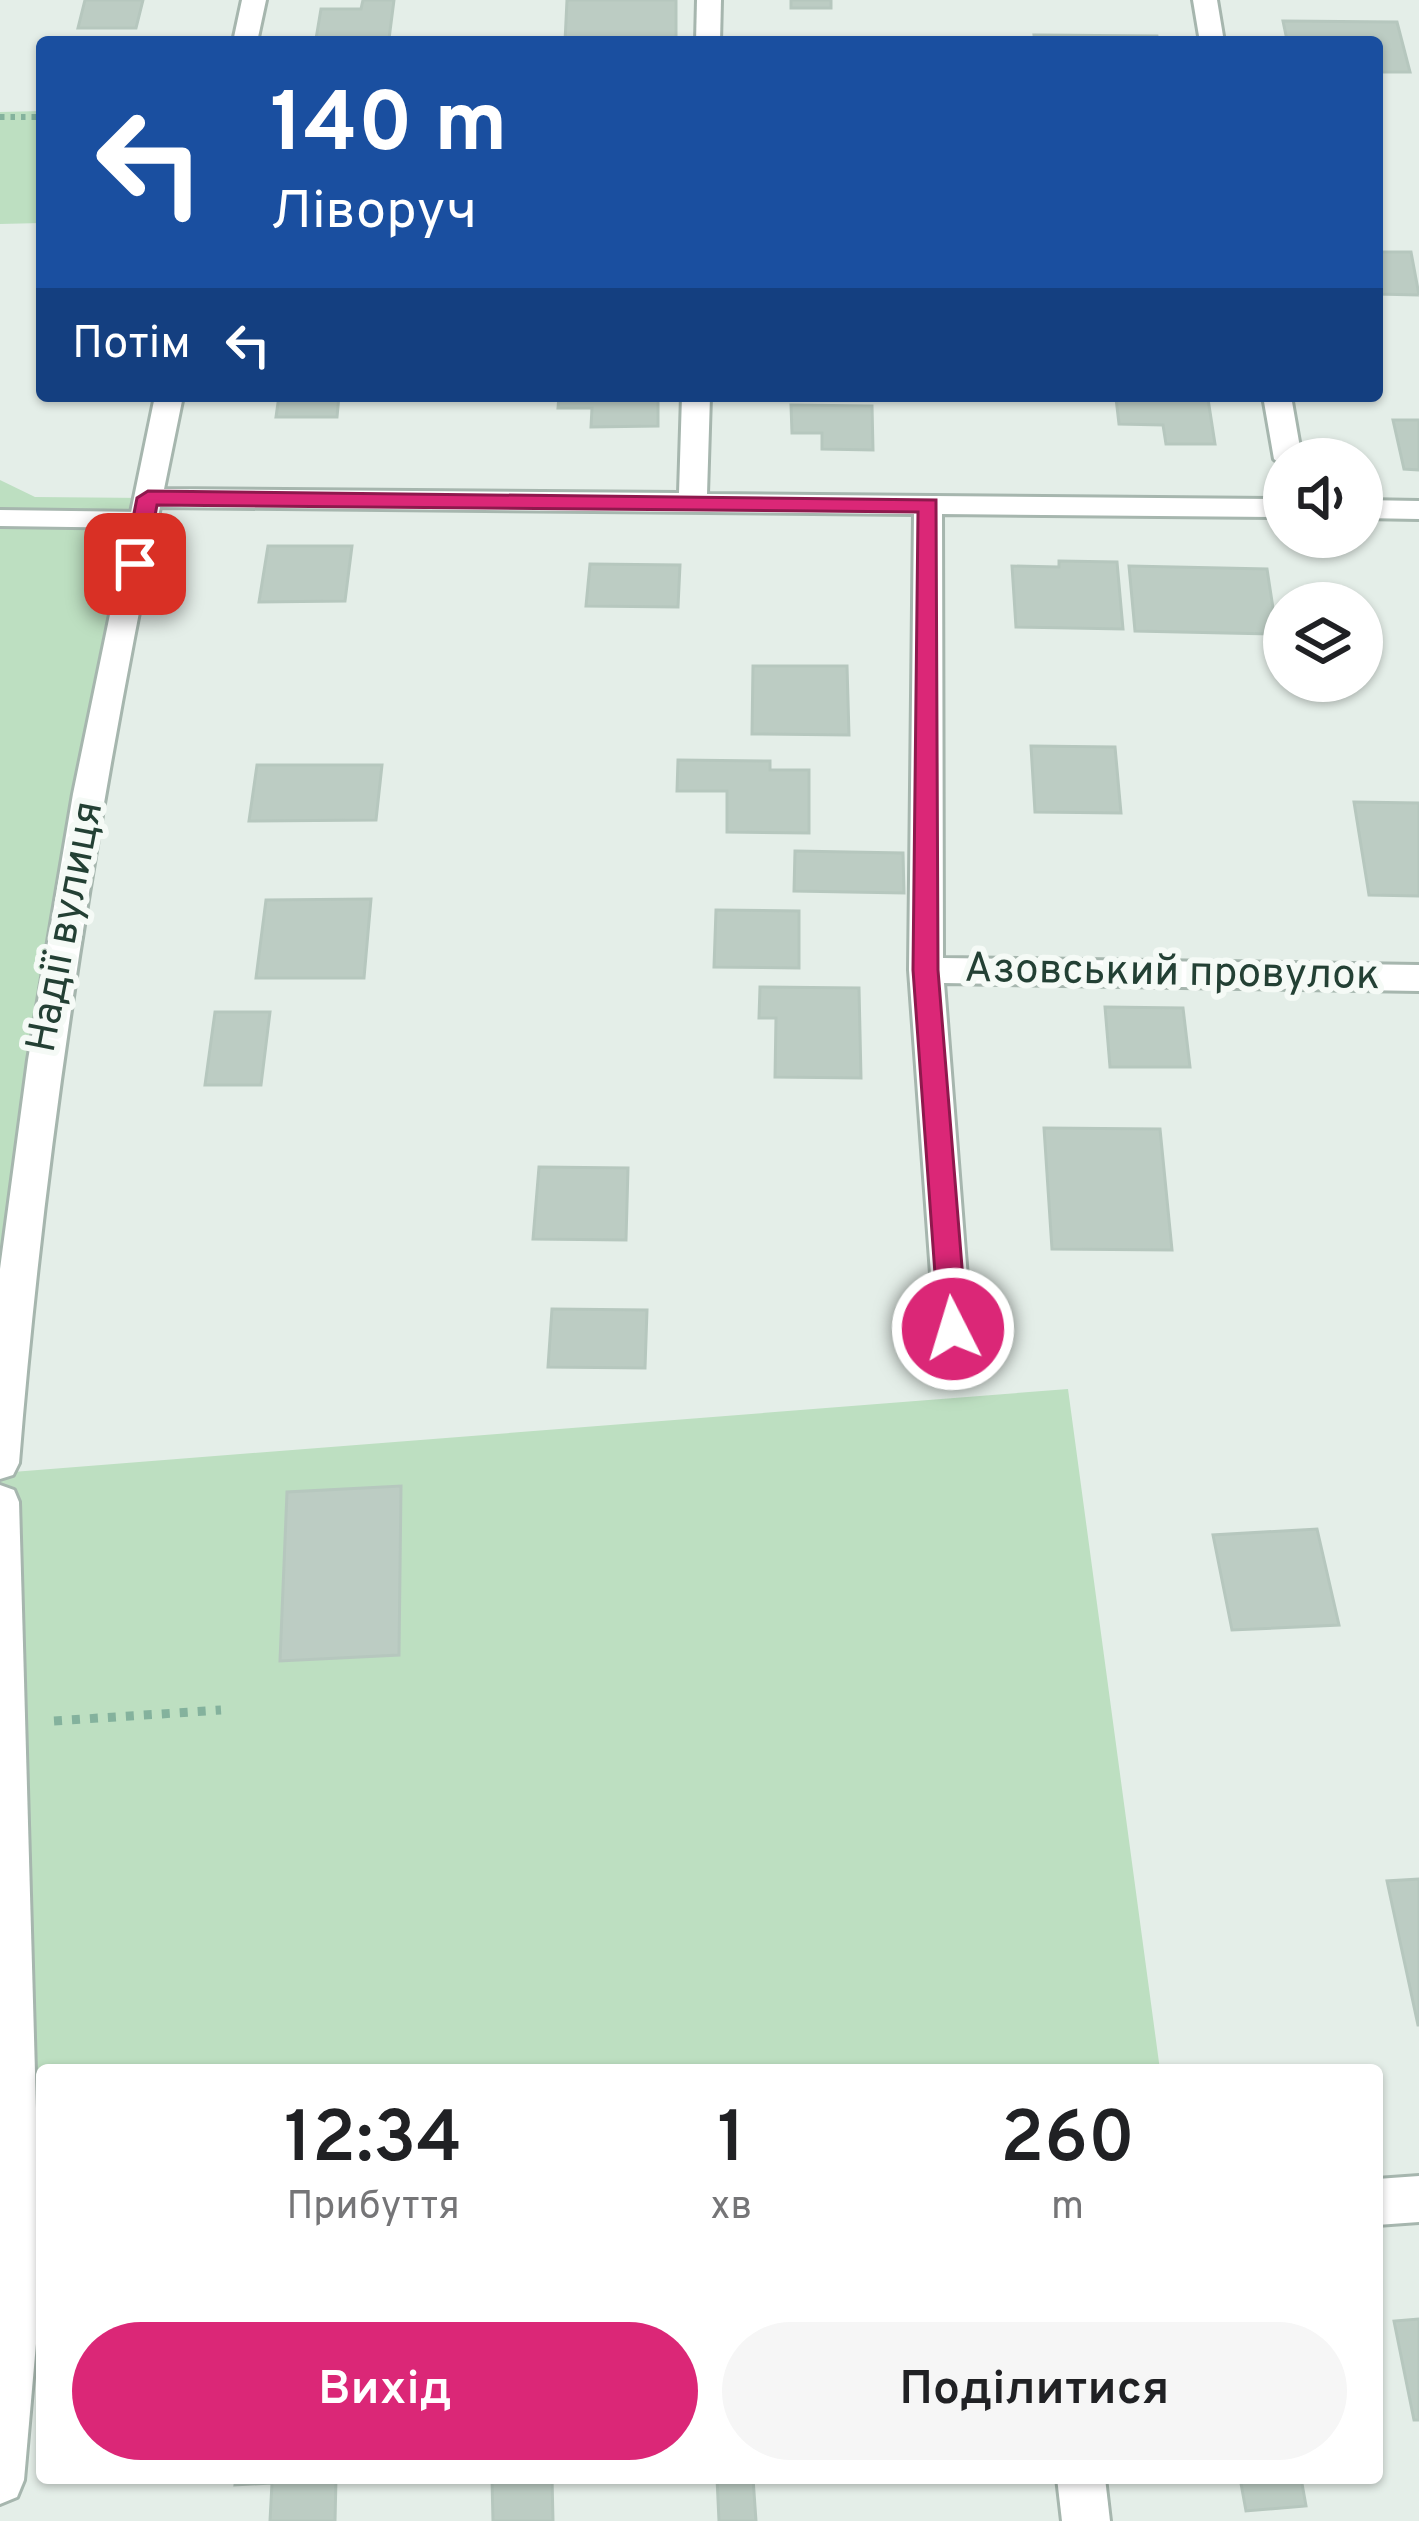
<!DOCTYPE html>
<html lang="uk">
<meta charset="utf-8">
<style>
:root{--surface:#fff;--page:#f6f6f6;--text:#202124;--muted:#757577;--accent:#db2777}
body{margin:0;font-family:Overpass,sans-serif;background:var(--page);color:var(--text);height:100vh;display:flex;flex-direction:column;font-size:45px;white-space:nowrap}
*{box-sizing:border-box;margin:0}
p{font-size:39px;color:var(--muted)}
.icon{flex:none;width:66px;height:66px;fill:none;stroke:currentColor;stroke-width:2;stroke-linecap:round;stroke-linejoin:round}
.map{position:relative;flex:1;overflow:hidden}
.drawer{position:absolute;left:36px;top:2064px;width:1347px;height:420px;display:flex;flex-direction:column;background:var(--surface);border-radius:12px;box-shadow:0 3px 9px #0004}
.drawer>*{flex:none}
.hud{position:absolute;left:36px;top:36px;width:1347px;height:366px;border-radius:12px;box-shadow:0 3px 9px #0004;background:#1a4fa0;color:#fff;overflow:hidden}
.buttons{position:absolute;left:1263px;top:438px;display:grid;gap:24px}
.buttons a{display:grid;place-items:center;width:120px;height:120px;border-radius:50%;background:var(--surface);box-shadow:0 3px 9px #0004;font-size:60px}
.pin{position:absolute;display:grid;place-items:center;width:102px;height:102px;color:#fff;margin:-51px;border-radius:24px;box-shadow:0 6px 18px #0006}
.me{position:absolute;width:132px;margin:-66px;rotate:355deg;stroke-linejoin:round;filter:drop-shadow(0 0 9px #0008)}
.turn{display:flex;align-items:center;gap:42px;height:252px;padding:0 36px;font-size:54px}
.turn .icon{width:156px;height:156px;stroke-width:2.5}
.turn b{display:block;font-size:84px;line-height:102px}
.then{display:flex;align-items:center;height:114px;padding:0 36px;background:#0003;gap:24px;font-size:45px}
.eta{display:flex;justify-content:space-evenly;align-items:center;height:204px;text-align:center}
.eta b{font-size:72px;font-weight:600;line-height:84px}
.primary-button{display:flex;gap:24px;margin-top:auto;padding:24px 36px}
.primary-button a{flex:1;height:138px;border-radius:72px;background:var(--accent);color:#fff;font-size:48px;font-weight:600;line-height:138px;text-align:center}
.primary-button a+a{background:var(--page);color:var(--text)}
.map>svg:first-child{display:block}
.green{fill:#bddfc1}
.building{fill:#bcccc3;stroke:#b6c7be;stroke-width:3}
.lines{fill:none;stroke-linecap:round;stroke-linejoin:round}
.lane-casing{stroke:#a6b6ae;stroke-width:6}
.street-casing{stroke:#a6b6ae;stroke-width:6}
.path-far1{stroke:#84b29d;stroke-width:6;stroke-dasharray:4.5 6;stroke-linecap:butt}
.path{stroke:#84b29d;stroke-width:9;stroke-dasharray:8 10;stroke-linecap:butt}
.lane{fill:#fff;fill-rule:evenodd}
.street{fill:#fff;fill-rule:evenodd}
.route{fill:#db2777;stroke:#8e194d;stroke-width:3}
.labels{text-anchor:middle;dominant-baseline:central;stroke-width:12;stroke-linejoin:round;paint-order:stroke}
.street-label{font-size:42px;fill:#234034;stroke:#f5faf6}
</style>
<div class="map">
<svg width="1419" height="2521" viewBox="0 0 1419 2521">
<rect width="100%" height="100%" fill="#e4eee8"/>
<g class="green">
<path d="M42,111v112l-42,1v-112z"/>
<path d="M0,480l35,17 113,1 -148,965z"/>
<path d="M1068,1389l92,681h-1118v216l-42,2v-815z"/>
</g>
<g class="building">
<path d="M85,0h58l-7,28h-58z"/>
<path d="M363,0h31l-5,39h-73l5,-30h40z"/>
<path d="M567,0h109v42h-111z"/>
<rect x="791" y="0" width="40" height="8"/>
<path d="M1283,21l114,1 13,50h-33v-30l-90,-2z"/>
<path d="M1034,35l123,1 1,6h-123z"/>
<path d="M1377,252h34l8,43 -42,-1z"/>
<path d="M279,396h60l-2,21h-61z"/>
<path d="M559,396h99v30l-67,1 1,-19h-34z"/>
<path d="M1116,398l92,1 7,45h-49l-3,-19 -44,-1z"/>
<path d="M791,405l81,1 1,44 -51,-1v-16h-30z"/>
<path d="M1393,420h26v50l-15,-1z"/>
<path d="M268,546h84l-7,55 -86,1z"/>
<path d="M1059,561l58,1 6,67 -107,-2 -4,-61 47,1z"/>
<path d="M590,564l90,1 -2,42 -92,-1z"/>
<path d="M1129,566l138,3 10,65 -142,-3z"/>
<path d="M753,666h94l2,69 -97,-1z"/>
<path d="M1031,746l84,1 6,66 -86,-1z"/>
<path d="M678,760l92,1v9h39v63l-82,-1v-41h-50z"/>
<path d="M257,765h125l-6,55 -127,1z"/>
<path d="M1354,802l65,1v93l-50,-1z"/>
<path d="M795,851l108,2 1,40 -110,-2z"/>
<path d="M371,899l-7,79h-108l10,-78z"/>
<path d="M716,910l83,1v57l-85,-1z"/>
<path d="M760,987l99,1 2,90 -86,-1 1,-59h-17z"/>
<path d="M1105,1007l78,1 7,59h-80z"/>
<path d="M215,1012h55l-9,73h-56z"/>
<path d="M1044,1128l116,1 12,121 -120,-1z"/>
<path d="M539,1167l89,1 -2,72 -93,-1z"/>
<path d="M552,1309l95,1 -2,58 -97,-1z"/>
<path d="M401,1486l-2,169 -119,6 7,-169z"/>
<path d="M1317,1529l22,96 -107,5 -19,-95z"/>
<path d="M1419,1879v146h-1l-31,-144z"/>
<path d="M1419,2319v101h-5l-20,-99z"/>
<path d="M236,2478h100l-1,43h-65l2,-38 -37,2z"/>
<path d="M492,2478h60l1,43h-60z"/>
<path d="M717,2478h36l3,43h-37z"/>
<path d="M1240,2478h61l5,28 -60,5z"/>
</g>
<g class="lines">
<defs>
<path id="lane" d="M0,510l143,2 12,8 -12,8 -143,-2z"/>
<g id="street">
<path d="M242,0h24l-9,42h-24z"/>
<path d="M697,0h24l-1,42h-24z"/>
<path d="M1193,0h24l7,42h-24z"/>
<path d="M155,396h28l-19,93 515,4 3,-97h28l-3,98 577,5v18l-342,-3 1,444 476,7v26l-475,-8 27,346 -5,11 -13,4 -13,-4 -5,-11 -26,-359 5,-456 -754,-7c-65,317 -115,634 -141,956l-6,12 -13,4v-210l28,-209 45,-266z"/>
<path d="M1263,396h28l11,63h-18v8l-10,-8z"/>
<path d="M1362,500l57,1v18l-57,-1z"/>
<path d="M0,1485l14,5 5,12 22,785 -17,193 -7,17 -17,7z"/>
<path d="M1419,2176v46l-42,3v-46z"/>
<path d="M1057,2478h48l5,43h-48z"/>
</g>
</defs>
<use href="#lane" class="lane-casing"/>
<use href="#street" class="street-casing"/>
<path class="path-far1" d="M0,117h42"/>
<path class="path" d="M54,1721l167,-11"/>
<use href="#lane" class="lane"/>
<use href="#street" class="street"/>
</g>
<path class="route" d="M148,491l788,9 2,470 29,359 -4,8h-20l-4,-8 -26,-359 5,-458 -761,-7 -11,59 -11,8 -11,-8 13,-66z"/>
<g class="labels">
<g class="street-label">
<text transform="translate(67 927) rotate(-79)">Надії вулиця</text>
<text transform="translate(1172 974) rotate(1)">Азовський провулок</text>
</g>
</g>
</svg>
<div class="buttons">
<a><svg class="icon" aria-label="sound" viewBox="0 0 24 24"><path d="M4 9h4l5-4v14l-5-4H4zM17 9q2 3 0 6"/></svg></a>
<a><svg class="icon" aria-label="layers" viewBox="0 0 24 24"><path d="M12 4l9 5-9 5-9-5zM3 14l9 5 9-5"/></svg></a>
</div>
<div class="pin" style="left:135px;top:564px;background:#d93025"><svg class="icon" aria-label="arrive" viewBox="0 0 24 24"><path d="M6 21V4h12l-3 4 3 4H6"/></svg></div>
<svg class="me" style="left:953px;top:1329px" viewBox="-20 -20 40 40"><circle r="17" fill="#db2777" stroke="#fff" stroke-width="3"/><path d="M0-11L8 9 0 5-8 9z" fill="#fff"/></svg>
<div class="hud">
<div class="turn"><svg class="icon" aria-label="left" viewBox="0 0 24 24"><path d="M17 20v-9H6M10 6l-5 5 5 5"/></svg><div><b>140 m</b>Ліворуч</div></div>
<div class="then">Потім<svg class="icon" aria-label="left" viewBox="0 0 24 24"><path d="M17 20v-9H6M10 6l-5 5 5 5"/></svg></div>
</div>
<section class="drawer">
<div class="eta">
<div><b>12:34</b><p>Прибуття</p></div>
<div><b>1</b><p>хв</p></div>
<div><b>260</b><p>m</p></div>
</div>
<div class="primary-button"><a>Вихід</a><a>Поділитися</a></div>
</section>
</div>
